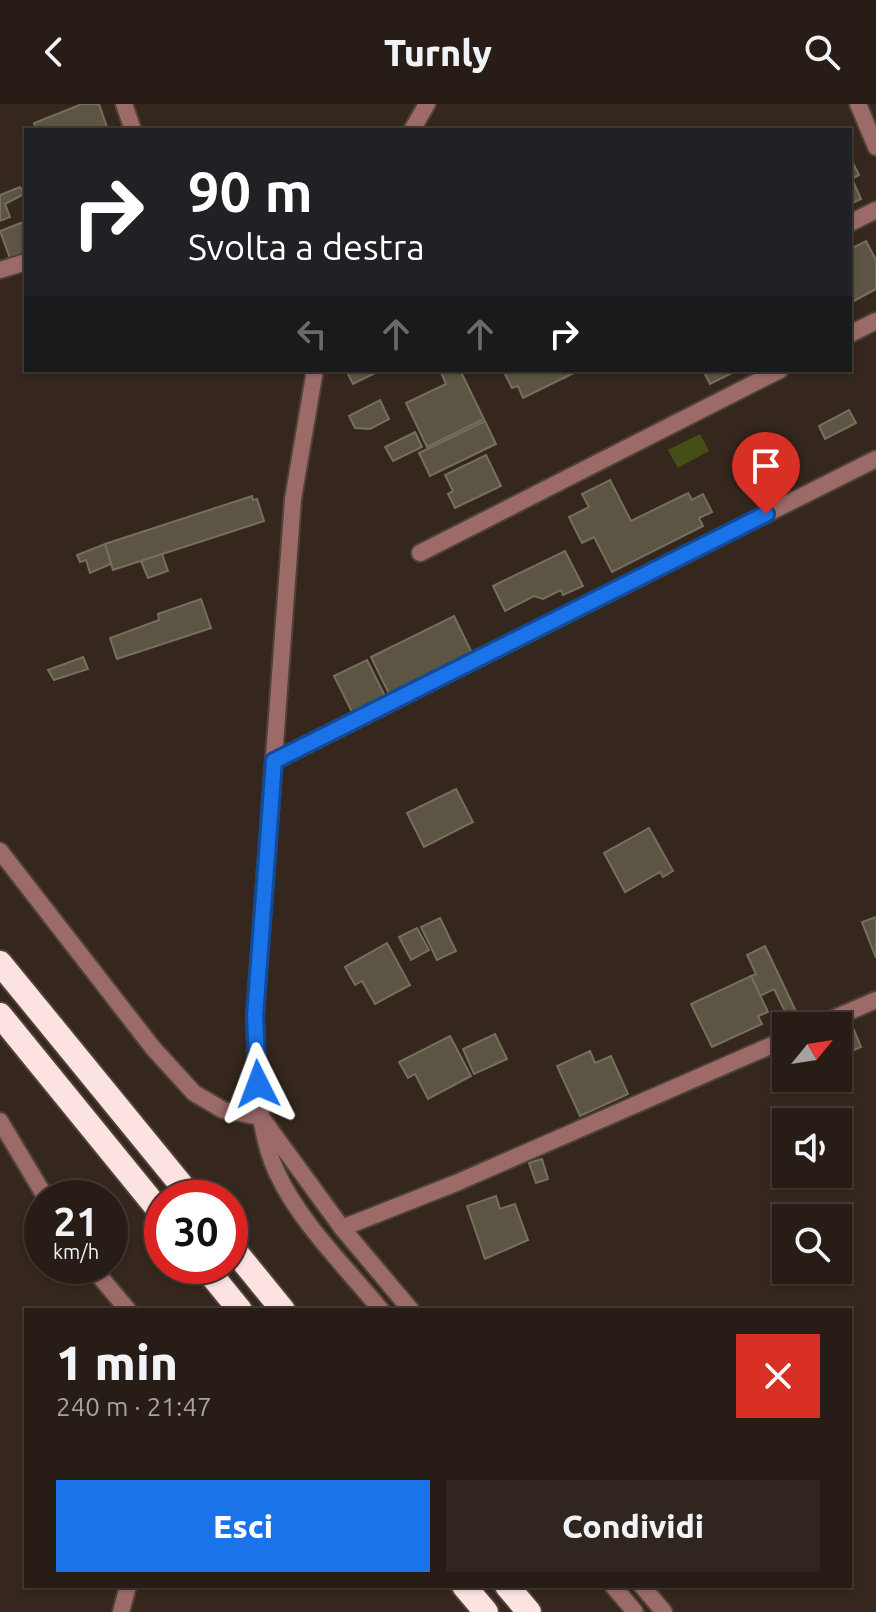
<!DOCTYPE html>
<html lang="it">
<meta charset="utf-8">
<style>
:root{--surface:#281d16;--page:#30261f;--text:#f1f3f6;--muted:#a5a2a1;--line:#443b35;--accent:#1a73e8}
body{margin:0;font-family:Ubuntu,sans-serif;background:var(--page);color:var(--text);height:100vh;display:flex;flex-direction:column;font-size:30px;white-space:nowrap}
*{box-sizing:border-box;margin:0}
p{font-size:26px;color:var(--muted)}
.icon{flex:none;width:44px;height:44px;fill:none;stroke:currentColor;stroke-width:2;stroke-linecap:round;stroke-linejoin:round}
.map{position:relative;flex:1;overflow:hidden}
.panel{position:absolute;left:24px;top:1204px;width:828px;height:280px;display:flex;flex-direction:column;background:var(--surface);border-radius:0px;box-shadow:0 2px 6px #0004,0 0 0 2px var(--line)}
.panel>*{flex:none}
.hud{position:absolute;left:24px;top:24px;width:828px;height:244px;border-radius:0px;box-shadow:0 2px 6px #0004,0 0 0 2px var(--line);background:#202124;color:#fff;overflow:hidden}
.needle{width:52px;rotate:60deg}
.controls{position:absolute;left:772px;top:908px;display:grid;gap:16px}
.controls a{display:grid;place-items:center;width:80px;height:80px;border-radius:0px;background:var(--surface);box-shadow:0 2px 6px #0004,0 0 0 2px var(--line);font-size:40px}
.speed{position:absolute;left:24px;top:1076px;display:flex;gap:16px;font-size:40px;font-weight:700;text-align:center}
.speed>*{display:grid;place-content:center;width:104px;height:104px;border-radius:50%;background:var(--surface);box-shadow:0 2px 6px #0004,0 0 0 2px var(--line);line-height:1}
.speed small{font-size:20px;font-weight:400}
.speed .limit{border:12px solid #d22;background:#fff;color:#111}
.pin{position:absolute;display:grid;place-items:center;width:68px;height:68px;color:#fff;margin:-82px -34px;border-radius:50% 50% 50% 0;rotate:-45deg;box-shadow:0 0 8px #0007}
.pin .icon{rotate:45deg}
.me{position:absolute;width:88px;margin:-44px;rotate:357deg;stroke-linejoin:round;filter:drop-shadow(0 0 6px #0008)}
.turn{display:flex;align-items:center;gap:28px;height:168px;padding:0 32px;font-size:36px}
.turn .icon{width:104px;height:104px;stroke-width:2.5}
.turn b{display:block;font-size:56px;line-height:68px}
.lanes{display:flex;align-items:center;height:76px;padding:0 32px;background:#0003;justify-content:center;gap:40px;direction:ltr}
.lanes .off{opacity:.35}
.round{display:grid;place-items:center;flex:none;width:84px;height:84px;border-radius:0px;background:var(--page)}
.summary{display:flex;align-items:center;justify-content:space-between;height:136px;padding:0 32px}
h1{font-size:48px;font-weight:800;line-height:60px}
.button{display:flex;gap:16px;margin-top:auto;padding:16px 32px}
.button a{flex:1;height:92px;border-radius:0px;background:var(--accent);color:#fff;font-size:32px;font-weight:800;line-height:92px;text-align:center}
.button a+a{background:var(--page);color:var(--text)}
header{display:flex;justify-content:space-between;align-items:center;height:104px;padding:0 32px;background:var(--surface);font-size:36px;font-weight:800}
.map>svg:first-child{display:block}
.water{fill:#434f16}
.building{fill:#5c5544;stroke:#766f5d;stroke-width:2}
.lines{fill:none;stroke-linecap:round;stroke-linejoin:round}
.minor-casing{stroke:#4f4239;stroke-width:20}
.motorway-casing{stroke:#4f4239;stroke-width:28}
.minor{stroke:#9c6b68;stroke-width:16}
.motorway{stroke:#fce2e0;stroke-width:24}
.route-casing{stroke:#114b97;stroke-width:20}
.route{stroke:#1a73e8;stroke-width:14}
</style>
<header><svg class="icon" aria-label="back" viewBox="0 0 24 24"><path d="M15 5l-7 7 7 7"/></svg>Turnly<svg class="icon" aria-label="search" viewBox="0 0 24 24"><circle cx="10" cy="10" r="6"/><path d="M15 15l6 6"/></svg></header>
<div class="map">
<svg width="876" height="1508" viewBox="0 0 876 1508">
<rect width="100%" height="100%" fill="#35271d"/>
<path class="water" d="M700,330l9,17 -31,17 -10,-18z"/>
<g class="building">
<path d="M82,0h17l9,26h-72l-2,-7z"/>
<path d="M850,53l9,18 -7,4 9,20 -11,5z"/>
<path d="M20,83l4,7 -19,10 5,13 -10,4v-26z"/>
<path d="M26,117v21l-3,1 3,13 -15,5 -11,-30z"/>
<path d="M866,137l10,19v29l-26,14v-54z"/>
<path d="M346,266h35l-28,14z"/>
<path d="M440,266h20l24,49 -57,28 -21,-44 40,-19z"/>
<path d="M503,266h77l-57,28 -5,-12 -6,2z"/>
<path d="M703,266h35l-28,14z"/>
<path d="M380,296l9,19 -19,10 -15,-1 -6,-12z"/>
<path d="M849,306l7,13 -31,16 -6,-13z"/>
<path d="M485,317l11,23 -66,32 -11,-23z"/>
<path d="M415,328l7,15 -29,14 -8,-14z"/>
<path d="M486,351l15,31 -46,22 -7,-14 5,-3 -8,-16z"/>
<path d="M610,376l21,41 57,-28 4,7 11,-6 9,18 -13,6 4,8 -91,46 -18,-35 -12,6 -13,-26 20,-10 -7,-13z"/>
<path d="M252,392l1,4 4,-1 7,22 -151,49 -8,-26z"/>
<path d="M105,440l6,20 -21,9 -4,-13 -6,2 -3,-7z"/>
<path d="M565,447l18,35 -20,9 -2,-5 -18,9 -9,-3 -29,15 -12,-25z"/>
<path d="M162,450l6,17 -20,7 -7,-17z"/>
<path d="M201,495l10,29 -94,31 -7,-21 49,-18 -1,-6z"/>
<path d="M454,512l19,39 -83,41 -19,-39z"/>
<path d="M83,553l5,12 -34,11 -6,-10z"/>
<path d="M367,556l19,38 -33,16 -19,-38z"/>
<path d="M456,685l17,33 -49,25 -17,-34z"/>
<path d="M649,724l24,43 -10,6 -3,-5 -35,20 -21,-39z"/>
<path d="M876,813v41l-14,-36z"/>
<path d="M440,814l16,33 -19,9 -16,-33z"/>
<path d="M417,824l12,22 -18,10 -12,-23z"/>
<path d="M387,839l23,42 -35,19 -13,-23 -7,4 -10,-18z"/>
<path d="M765,842l37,78 -5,2h-5l-18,-37 -14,7 -9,-20 5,-2 -9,-19z"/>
<path d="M751,872l17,36 -10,4 4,8 -50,23 -21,-43z"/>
<path d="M854,926l7,17 -19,8 -4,-19z"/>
<path d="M495,930l12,25 -33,15 -11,-25z"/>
<path d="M450,932l21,40 -43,23 -13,-25 -7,4 -9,-16z"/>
<path d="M590,947l5,12 16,-7 17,38 -48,22 -23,-50z"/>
<path d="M542,1055l6,20 -12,4 -7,-20z"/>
<path d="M496,1092l4,13 15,-5 13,36 -43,19 -18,-53z"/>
</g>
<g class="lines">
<defs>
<g id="minor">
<path d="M124,0l9,26"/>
<path d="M858,0l18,43"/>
<path d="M412,26l15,-26"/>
<path d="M850,119l26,-13"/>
<path d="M0,166l26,-8"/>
<path d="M850,230l26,-13"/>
<path d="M315,266l-22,129 -38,517c2,52 0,110 22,157 24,51 69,94 104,137"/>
<path d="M420,449l360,-183"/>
<path d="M274,657l602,-302"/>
<path d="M0,747l153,197 41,45 29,17 38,7 81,111 69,82"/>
<path d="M816,922l60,-26"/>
<path d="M0,1017l46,77"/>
<path d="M342,1124l114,-45 330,-144"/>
<path d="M91,1162l37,44"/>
<path d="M613,1482l22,26"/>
<path d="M642,1482l22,26"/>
<path d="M121,1508l7,-26"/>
</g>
<g id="motorway">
<path d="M0,859l192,235"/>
<path d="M0,911l162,199"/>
<path d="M230,1141l53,65"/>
<path d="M204,1162l36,44"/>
<path d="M464,1482l22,26"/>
<path d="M507,1482l22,26"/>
</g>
</defs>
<use href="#minor" class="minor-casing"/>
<use href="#motorway" class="motorway-casing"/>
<use href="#minor" class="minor"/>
<use href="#motorway" class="motorway"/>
</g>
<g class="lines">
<defs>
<path id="route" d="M258,980l-3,-68 19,-255 492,-247"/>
</defs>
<use href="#route" class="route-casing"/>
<use href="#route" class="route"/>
</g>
</svg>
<div class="controls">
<a><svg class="needle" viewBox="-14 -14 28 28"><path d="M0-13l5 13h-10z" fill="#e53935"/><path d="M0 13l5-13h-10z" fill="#a5a2a1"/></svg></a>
<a><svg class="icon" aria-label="sound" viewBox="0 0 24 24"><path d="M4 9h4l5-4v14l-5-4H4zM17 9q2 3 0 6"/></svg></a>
<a><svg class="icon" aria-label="search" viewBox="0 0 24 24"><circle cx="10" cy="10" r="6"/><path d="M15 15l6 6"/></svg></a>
</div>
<div class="speed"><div>21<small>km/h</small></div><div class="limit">30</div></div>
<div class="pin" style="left:766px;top:410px;background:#d93025"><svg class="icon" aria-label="arrive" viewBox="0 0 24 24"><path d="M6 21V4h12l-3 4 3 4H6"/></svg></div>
<svg class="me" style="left:258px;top:980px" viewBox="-20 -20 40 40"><path d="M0-17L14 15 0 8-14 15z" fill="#1a73e8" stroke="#fff" stroke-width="4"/></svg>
<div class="hud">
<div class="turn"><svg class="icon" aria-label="right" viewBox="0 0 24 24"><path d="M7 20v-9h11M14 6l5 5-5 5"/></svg><div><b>90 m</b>Svolta a destra</div></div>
<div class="lanes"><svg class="icon off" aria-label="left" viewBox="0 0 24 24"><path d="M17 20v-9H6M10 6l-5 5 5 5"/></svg><svg class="icon off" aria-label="ahead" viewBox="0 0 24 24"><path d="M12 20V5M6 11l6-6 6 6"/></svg><svg class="icon off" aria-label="ahead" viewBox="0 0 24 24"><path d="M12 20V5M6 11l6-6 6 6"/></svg><svg class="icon" aria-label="right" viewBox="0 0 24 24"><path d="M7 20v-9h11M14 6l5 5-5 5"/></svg></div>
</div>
<section class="panel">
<div class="summary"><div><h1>1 min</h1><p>240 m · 21:47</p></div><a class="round" style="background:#d93025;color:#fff"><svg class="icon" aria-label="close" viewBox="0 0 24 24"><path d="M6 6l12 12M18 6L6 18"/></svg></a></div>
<div class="button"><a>Esci</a><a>Condividi</a></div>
</section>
</div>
